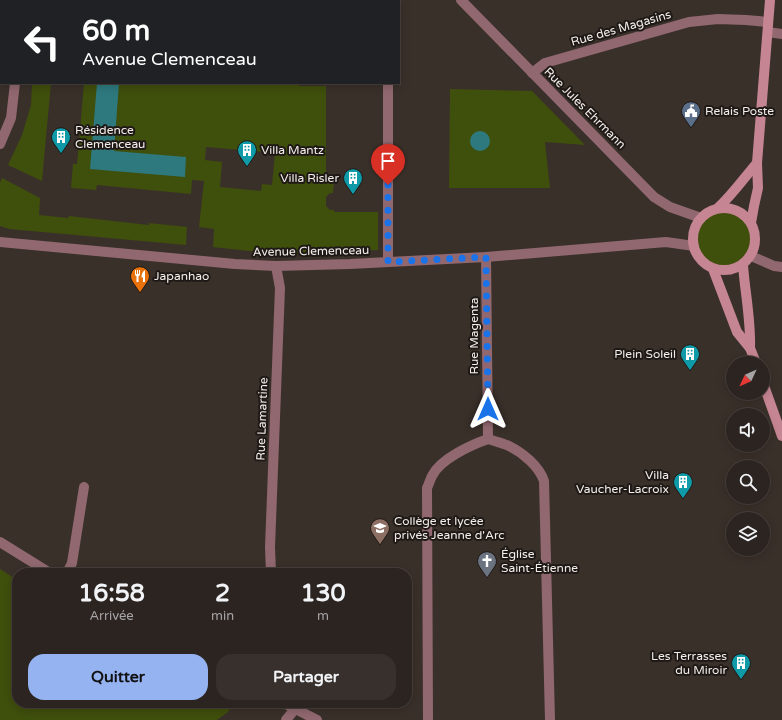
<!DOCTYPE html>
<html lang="fr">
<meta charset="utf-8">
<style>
:root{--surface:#2c2420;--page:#38302d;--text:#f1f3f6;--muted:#a6a4a5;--line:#48413e;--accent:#95b2f1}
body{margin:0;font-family:"Varela Round",sans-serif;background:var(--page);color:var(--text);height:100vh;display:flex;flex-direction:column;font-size:15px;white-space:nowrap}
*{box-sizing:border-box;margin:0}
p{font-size:13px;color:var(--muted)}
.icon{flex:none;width:22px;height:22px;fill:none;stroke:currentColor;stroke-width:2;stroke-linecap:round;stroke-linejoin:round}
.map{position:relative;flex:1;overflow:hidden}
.drawer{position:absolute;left:12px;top:568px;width:400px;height:140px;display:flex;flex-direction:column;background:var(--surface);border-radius:16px;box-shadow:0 2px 10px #0003,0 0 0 1px var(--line)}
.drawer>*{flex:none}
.banner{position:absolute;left:0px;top:0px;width:400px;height:84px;box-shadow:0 2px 10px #0003,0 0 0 1px var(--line);background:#202124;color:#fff;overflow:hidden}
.needle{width:26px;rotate:226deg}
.fabs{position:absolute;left:726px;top:356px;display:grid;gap:8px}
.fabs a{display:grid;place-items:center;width:44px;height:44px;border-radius:50%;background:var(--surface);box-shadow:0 2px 10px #0003,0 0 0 1px var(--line);font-size:20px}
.pin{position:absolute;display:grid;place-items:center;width:34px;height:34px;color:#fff;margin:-41px -17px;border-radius:50% 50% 50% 0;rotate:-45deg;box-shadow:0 0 4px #0007}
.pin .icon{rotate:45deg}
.me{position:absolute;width:44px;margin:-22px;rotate:0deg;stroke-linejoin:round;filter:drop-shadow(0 0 3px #0008)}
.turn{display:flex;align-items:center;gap:14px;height:84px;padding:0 16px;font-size:18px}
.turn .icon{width:52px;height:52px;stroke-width:2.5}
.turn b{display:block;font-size:28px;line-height:34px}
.eta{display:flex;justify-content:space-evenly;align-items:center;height:68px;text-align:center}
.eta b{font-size:24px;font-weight:700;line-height:28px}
.action{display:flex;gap:8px;margin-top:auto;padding:8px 16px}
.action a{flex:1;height:46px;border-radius:16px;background:var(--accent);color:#111;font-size:16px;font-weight:700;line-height:46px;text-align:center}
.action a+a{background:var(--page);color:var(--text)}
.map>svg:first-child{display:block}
.green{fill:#3f4f0c;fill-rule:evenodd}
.water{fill:#2e797e}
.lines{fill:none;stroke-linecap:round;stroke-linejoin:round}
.minor{stroke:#916870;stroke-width:10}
.tertiary{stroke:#916870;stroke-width:10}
.secondary{stroke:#c68592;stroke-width:10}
.route{stroke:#1a73e8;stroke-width:7;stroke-dasharray:0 12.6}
.labels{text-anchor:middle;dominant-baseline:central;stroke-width:4;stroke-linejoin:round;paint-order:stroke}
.street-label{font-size:12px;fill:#f4eeea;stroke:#1e1916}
.poi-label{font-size:12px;fill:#f4eeea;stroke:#1e1916;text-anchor:start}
</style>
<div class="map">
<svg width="782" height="720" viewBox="0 0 782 720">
<rect width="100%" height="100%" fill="#3a302a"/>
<g class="green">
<path d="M32,83h19l-9,98 -34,-16 14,-30 9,-30z"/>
<path d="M84,83h215v3h27v94h8l-1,13h-3l-4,4v9l4,4h4v2h44v38l-101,4 -64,-7 1,-18 -15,-2 5,-46 -12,-1 -1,14 -94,-9 -1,5 -25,-2 2,-24h4zM206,147l69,6 -3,32 -10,-1 -1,7 -41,-4 2,-25 -17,-2z"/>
<path d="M450,89l82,2 53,54 -40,-3 5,46h-101z"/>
<path d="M2,178l38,20 -1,17 29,3 1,-2 80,9v-2l38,4 -1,18 -177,-16 -9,-3v-43z"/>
<circle cx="724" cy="239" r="31"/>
<path d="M0,569l17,11v123h216l-5,9 -11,8h-217z"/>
</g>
<g class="water">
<path d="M97,83h22l-5,68 72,6 -1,20 -95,-8z"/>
<circle cx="480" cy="141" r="10"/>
</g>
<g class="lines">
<g class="minor">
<path d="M0,0h4"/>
<path d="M33,0l8,1"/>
<path d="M388,0v1"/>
<path d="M461,0l193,197 16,10 31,11"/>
<path d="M768,32l14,2"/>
<path d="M532,73l13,-10 144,-41 29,-3 28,1 22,2"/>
<path d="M388,83v179"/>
<path d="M0,144l11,-26 4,-35"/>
<path d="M751,256l23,10 8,1"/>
<path d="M486,257l2,182"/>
<path d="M488,439c6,2 15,4 21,7 14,7 30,20 35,35l6,239"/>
<path d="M0,542l50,31"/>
<path d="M67,573l5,-10 12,-76"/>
<path d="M271,573l-1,-26 10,-259 -4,-22"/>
<path d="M284,703l33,17"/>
<path d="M286,720l9,-11"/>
<path d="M428,720l-1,-232c2,-4 3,-8 5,-12 8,-17 39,-31 56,-37"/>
</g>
<path class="tertiary" d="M0,242l235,22 41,2 74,-2 136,-7 180,-15 28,4"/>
<g class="secondary">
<circle cx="724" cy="239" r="31"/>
<path d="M718,208c15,-14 26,-30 39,-45"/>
<path d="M751,223l3,-17 4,-18 -1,-25 13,-163"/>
<path d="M743,265c2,28 8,55 7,83"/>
<path d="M713,269l24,63 13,16 6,15"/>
<path d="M763,383l19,53"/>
</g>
</g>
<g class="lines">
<path class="route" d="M388,185v77l98,-5 2,152"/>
</g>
<defs>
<symbol id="civic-pin" viewBox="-11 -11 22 30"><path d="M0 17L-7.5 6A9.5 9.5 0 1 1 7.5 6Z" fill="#5c6f8a" stroke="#1e1916"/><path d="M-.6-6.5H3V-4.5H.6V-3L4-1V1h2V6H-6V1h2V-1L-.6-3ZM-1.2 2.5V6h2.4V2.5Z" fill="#fff"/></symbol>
<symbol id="building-pin" viewBox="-11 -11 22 30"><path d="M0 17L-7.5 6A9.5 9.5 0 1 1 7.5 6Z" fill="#0f9aa8" stroke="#1e1916"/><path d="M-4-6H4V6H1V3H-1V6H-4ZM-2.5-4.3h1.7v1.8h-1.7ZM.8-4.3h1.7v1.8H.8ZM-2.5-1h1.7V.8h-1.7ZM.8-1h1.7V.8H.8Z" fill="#fff"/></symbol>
<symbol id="restaurant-pin" viewBox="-11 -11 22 30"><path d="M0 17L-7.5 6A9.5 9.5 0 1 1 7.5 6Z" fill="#e8710a" stroke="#1e1916"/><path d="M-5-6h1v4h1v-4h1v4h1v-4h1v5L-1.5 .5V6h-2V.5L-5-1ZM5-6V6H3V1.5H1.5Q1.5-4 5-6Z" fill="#fff"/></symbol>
<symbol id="school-pin" viewBox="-11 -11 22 30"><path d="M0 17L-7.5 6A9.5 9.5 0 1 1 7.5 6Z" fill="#8d6e63" stroke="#1e1916"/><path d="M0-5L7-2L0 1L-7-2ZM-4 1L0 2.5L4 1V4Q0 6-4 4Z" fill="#fff"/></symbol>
<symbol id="church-pin" viewBox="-11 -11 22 30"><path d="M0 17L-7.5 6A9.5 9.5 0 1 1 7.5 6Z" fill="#6b7280" stroke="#1e1916"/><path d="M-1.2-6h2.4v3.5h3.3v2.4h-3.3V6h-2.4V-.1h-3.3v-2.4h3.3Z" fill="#fff"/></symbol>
</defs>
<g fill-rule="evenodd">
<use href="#civic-pin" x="680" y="100" width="22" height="30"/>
<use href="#building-pin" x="50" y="126" width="22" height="30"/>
<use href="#building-pin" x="236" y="139" width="22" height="30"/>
<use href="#building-pin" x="342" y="167" width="22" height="30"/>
<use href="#restaurant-pin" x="129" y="265" width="22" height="30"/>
<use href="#building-pin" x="679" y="343" width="22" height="30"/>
<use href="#building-pin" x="672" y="471" width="22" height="30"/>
<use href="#school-pin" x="369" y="517" width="22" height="30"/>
<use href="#church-pin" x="476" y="550" width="22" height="30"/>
<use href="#building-pin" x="730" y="652" width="22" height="30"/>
</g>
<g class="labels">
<g class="street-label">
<text transform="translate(621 28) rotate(-16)">Rue des Magasins</text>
<text transform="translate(585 108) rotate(45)">Rue Jules Ehrmann</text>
<text transform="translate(311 251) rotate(-1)">Avenue Clemenceau</text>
<text transform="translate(474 336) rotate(-90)">Rue Magenta</text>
<text transform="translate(262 419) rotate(-88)">Rue Lamartine</text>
</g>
<g class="poi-label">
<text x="705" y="111">Relais Poste</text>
<text x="75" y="130">Résidence<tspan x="75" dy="14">Clemenceau</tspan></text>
<text x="261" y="150">Villa Mantz</text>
<text x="339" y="178" text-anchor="end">Villa Risler</text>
<text x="154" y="276">Japanhao</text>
<text x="676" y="354" text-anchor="end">Plein Soleil</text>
<text x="669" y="475" text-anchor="end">Villa<tspan x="669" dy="14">Vaucher-Lacroix</tspan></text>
<text x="394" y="521">Collège et lycée<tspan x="394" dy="14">privés Jeanne d'Arc</tspan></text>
<text x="501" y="554">Église<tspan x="501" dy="14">Saint-Étienne</tspan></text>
<text x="727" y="656" text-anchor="end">Les Terrasses<tspan x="727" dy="14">du Miroir</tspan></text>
</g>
</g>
</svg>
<div class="fabs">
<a><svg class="needle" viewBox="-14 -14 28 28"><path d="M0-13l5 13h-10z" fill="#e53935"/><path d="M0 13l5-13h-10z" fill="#a6a4a5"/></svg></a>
<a><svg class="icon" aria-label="sound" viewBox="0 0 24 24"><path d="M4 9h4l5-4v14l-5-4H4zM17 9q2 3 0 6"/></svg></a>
<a><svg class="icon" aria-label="search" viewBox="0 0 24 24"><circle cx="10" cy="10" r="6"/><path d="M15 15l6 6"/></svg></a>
<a><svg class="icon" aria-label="layers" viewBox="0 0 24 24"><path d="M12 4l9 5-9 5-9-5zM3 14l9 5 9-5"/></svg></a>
</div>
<div class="pin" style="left:388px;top:185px;background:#d93025"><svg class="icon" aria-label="arrive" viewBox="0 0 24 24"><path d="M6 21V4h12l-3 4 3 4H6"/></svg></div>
<svg class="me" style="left:488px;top:409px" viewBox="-20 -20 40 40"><path d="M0-17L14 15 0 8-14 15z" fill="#1a73e8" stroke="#fff" stroke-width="4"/></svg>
<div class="banner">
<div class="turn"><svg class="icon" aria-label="left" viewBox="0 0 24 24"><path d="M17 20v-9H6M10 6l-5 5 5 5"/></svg><div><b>60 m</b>Avenue Clemenceau</div></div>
</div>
<section class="drawer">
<div class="eta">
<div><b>16:58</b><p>Arrivée</p></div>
<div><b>2</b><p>min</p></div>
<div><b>130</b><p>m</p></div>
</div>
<div class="action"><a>Quitter</a><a>Partager</a></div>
</section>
</div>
